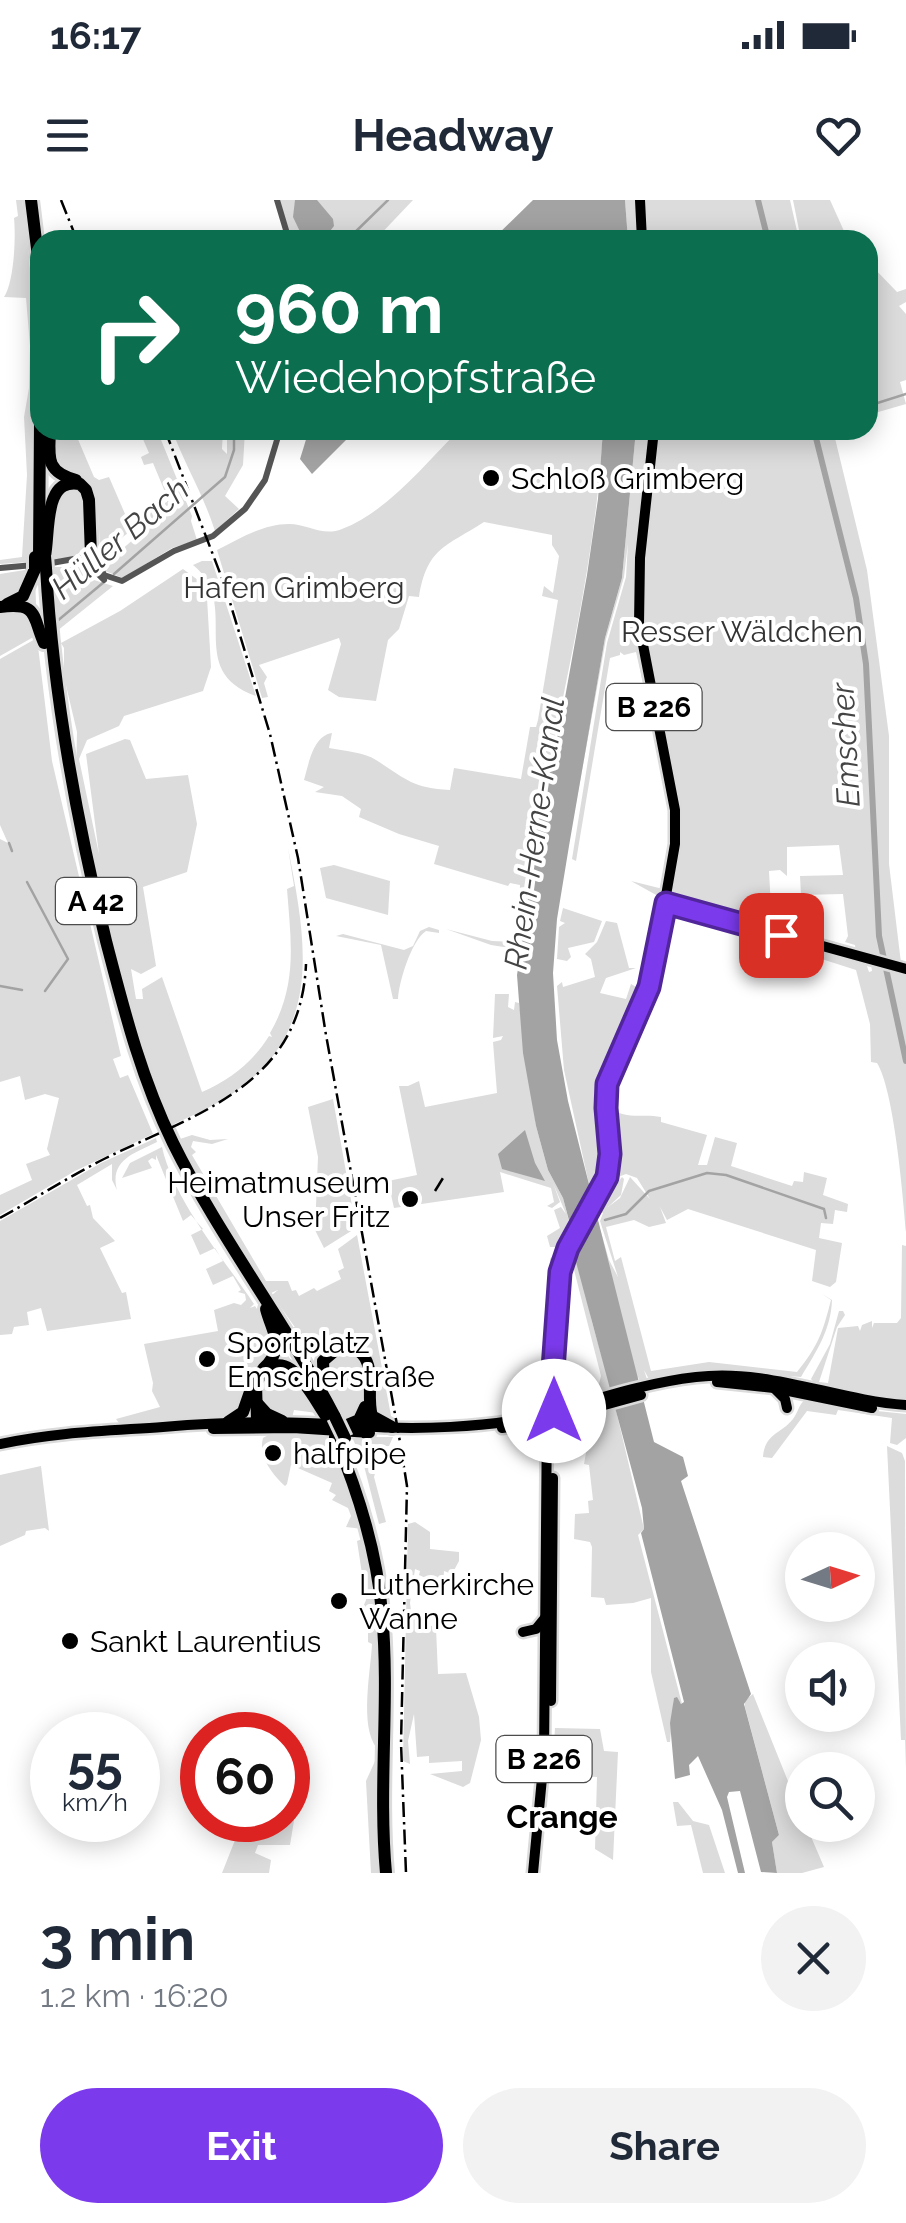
<!DOCTYPE html>
<meta charset="utf-8">
<style>
:root{--surface:#fff;--page:#f2f2f3;--text:#1f2937;--muted:#747a83;--accent:#7c3aed}
body{margin:0;font-family:Raleway,sans-serif;background:var(--page);color:var(--text);height:100vh;display:flex;flex-direction:column;font-size:38px;white-space:nowrap}
*{box-sizing:border-box;margin:0}
p{font-size:32px;color:var(--muted)}
.icon{flex:none;width:55px;height:55px;fill:none;stroke:currentColor;stroke-width:2;stroke-linecap:round;stroke-linejoin:round}
.map{position:relative;height:1673px;overflow:hidden}
.panel{display:flex;flex-direction:column;background:var(--surface);flex:1}
.panel>*{flex:none}
.hud{position:absolute;left:30px;top:30px;width:848px;height:210px;border-radius:30px;box-shadow:0 5px 25px #0003;background:#0b6e4f;color:#fff;overflow:hidden}
.needle{width:65px;rotate:86deg}
.buttons{position:absolute;left:785px;top:1332px;display:grid;gap:20px}
.buttons a{display:grid;place-items:center;width:90px;height:90px;border-radius:50%;background:var(--surface);box-shadow:0 5px 25px #0003;font-size:50px}
.speed{position:absolute;left:30px;top:1512px;display:flex;gap:20px;font-size:50px;font-weight:700;text-align:center}
.speed>*{display:grid;place-content:center;width:130px;height:130px;border-radius:50%;background:var(--surface);box-shadow:0 5px 25px #0003;line-height:1}
.speed small{font-size:25px;font-weight:400}
.speed .limit{border:15px solid #d22;background:#fff;color:#111}
.pin{position:absolute;display:grid;place-items:center;width:85px;height:85px;color:#fff;margin:-42px;border-radius:20px;box-shadow:0 5px 15px #0006}
.me{position:absolute;width:110px;margin:-55px;rotate:0deg;stroke-linejoin:round;filter:drop-shadow(0 0 8px #0008)}
.turn{display:flex;align-items:center;gap:35px;height:210px;padding:0 40px;font-size:45px}
.turn .icon{width:130px;height:130px;stroke-width:2.5}
.turn b{display:block;font-size:70px;line-height:85px}
.round{display:grid;place-items:center;flex:none;width:105px;height:105px;border-radius:52px;background:var(--page)}
.overview{display:flex;align-items:center;justify-content:space-between;height:170px;padding:0 40px}
h1{font-size:60px;font-weight:700;line-height:75px}
.primary-button{display:flex;gap:20px;margin-top:auto;padding:20px 40px}
.primary-button a{flex:1;height:115px;border-radius:60px;background:var(--accent);color:#fff;font-size:40px;font-weight:700;line-height:115px;text-align:center}
.primary-button a+a{background:var(--page);color:var(--text)}
.status{display:flex;justify-content:space-between;align-items:center;height:70px;padding:0 50px;background:var(--surface);direction:ltr}
.status svg{height:28px;fill:currentColor}
header{display:flex;justify-content:space-between;align-items:center;height:130px;padding:0 40px;background:var(--surface);font-size:45px;font-weight:700}
.map>svg:first-child{display:block}
.green{fill:#dcdcdc}
.water{fill:#a3a3a3}
.lines{fill:none;stroke-linecap:round;stroke-linejoin:round}
.stream{stroke:#a3a3a3;stroke-width:2.5}
.river{stroke:#a3a3a3;stroke-width:6}
.major-casing{stroke:#dbdbdb;stroke-width:15}
.highway-casing{stroke:#dbdbdb;stroke-width:18}
.minor{stroke:#555;stroke-width:6}
.major{stroke:#000;stroke-width:10}
.highway{stroke:#000;stroke-width:12}
.rail{stroke:#000;stroke-width:2.5;stroke-dasharray:15 5 2.5 5;stroke-linecap:butt}
.highway-bridge-casing{stroke:#dbdbdb;stroke-width:18;stroke-linecap:butt}
.highway-bridge{stroke:#000;stroke-width:12}
.route-casing{stroke:#51269a;stroke-width:25}
.route{stroke:#7c3aed;stroke-width:18}
.poi-dot{fill:#000;stroke:#fff;stroke-width:4}
.labels{text-anchor:middle;dominant-baseline:central;stroke-width:8;stroke-linejoin:round;paint-order:stroke}
.shield{fill:#fff;stroke:#4c4c4c;stroke-width:2.5}
.shield-label{font-size:28px;font-weight:bold;fill:#000}
.poi-label{font-size:30px;fill:#000;stroke:#fff;text-anchor:start}
.park-label{font-size:30px;fill:#333;stroke:#fff}
.water-label{font-size:32px;font-style:italic;fill:#444;stroke:#fff}
.neighbourhood-label{font-size:32px;font-weight:bold;fill:#000;stroke:#fff}
</style>
<div class="status"><b>16:17</b><svg viewBox="0 0 49 12"><path d="M0 12V9h3v3zM5 12V6h3v6zM10 12V3h3v9zM15 12V0h3v12zM26 1h20v11H26zM47 4h2v5h-2z"/></svg></div>
<header><svg class="icon" aria-label="menu" viewBox="0 0 24 24"><path d="M4 6h16M4 12h16M4 18h16"/></svg>Headway<svg class="icon" aria-label="heart" viewBox="0 0 24 24"><path d="M12 20l-8-8c-3-5 5-10 8-4 3-6 11-1 8 4z"/></svg></header>
<div class="map">
<svg width="906" height="1673" viewBox="0 0 906 1673">
<rect width="100%" height="100%" fill="#fff"/>
<g class="green">
<path d="M16,0h6c19,119 10,241 8,362l-30,2v-4l22,-3 5,-82 -3,-58 5,-29 1,-42 -4,-48 -22,-1c10,-15 12,-59 10,-79l4,-2z"/>
<path d="M279,0h134l-38,40h-84z"/>
<path d="M625,0h165l9,40h-171z"/>
<path d="M793,0h37l18,40h-47z"/>
<path d="M868,62l29,30 9,-3v13l-7,4 7,8v66l-6,2 6,22 -38,11z"/>
<path d="M56,230h18l20,47 5,3 10,-3 23,53 -20,15h-12l-3,-48 -4,-12 -34,-20z"/>
<path d="M139,230h18l35,86 -1,5 6,19 -25,8 -49,30 -18,-7 15,-20 22,-19 -7,-16 32,-14 1,-3 -15,-36 -9,2 -3,-8 8,-4z"/>
<path d="M172,230h51l-1,19 5,5v-24h18l-2,35 -18,31 14,13 -24,22c-11,-35 -30,-66 -43,-101z"/>
<path d="M459,230h144c-8,146 -47,287 -72,430 -5,25 -3,51 -6,77l-5,11 4,-18 -7,19 -26,-4 -45,-16 46,12 21,1c12,-16 6,-39 7,-57l-10,-2 -2,3 -74,-22 5,-18 -40,-12 -40,-17 2,-8 -19,-13 -27,-4 9,-5 -20,-7c5,-17 9,-44 28,-47l-3,15c15,3 35,4 47,12 30,19 36,28 74,30l4,-22 67,11 9,-52h6l2,-7 20,-120 -16,-4 2,-10 9,7 6,-37 -7,-11v-10l-68,-13c-39,25 -57,26 -65,75l-10,-1 -10,33 -11,11 -12,61 -37,-4 -11,-7 13,-46 -2,-6 -80,27 8,12 -3,6 4,14 -6,1 -45,-148c22,-11 46,-26 72,-26 19,0 34,13 53,5 45,-17 82,-64 117,-99z"/>
<path d="M636,230h197l34,140 22,166v128l12,99 -45,-8 -1,-10 -10,-3 3,-6 -5,-42 -42,1 -1,-19 43,-1 -4,-30 -52,2v29l-7,-6 -11,1 2,37 -11,2 -6,15 -81,-25 6,-48v-38l-33,-164 -5,2 32,166 -1,31 -8,43 -6,4 -27,-15 32,8 7,-45v-20l-11,-70 -23,-102 -12,3 -4,-3v3l-10,3 -34,203 -4,-2 35,-216 19,-66 2,-34 -4,34 -18,62 -38,208 37,-209 17,-60z"/>
<path d="M68,286l15,5 5,34 -5,25 -10,7 -20,3c-1,-28 -2,-51 15,-74z"/>
<path d="M202,361h10l44,135c-73,-26 -13,-91 -63,-131z"/>
<path d="M53,367h33l8,13 19,6 -56,45z"/>
<path d="M31,369l4,5 2,61 -37,21v-82z"/>
<path d="M183,369l19,14 5,15 4,69 -8,24 -79,25 -5,10 -32,14 -8,19 20,95 -13,-100 39,-15 5,1 16,39 42,-4 9,49 -10,48 -44,15 13,79 -15,8 -10,-5 5,30h7l-1,-10 20,-12 40,115c28,-12 51,-30 67,-56l3,1 -2,-4c28,-48 21,-91 17,-144l7,-3 -6,-38c18,91 35,179 -49,241 -21,16 -46,26 -69,37l-56,-169 -38,-176 1,-49 -13,-55v-29l-3,-5 59,-32z"/>
<path d="M37,438l15,123 69,295 -8,3 7,19 8,-3 25,59 -78,37 -75,44v-20l32,-15 -6,-16 24,-9 -3,-6 12,-51 -14,-4 -20,6 -5,-24 -20,6v-243l8,4 -8,-18v-166z"/>
<path d="M334,665l56,16 -2,34 -62,-17 -6,-30z"/>
<path d="M563,708l39,13 -8,21 -26,6 3,9 -4,4 -10,-2 2,-32 6,-4 -5,-2z"/>
<path d="M606,721l11,2 12,45h7l-30,10 -6,15 26,6 5,-15 12,7c-13,32 -37,65 -42,100 -5,41 13,66 -9,107l-28,-128 -7,-84 5,-4 1,5 32,-10 -4,-18 -6,-5 12,-12z"/>
<path d="M429,727l10,3v3l-13,-2c-15,10 -27,51 -28,68h-5l-12,-54 -45,-9 7,-2 61,16 9,-4 7,-15z"/>
<path d="M749,730l117,33 3,9 3,-1 -1,-7 35,10v258c-3,-37 -12,-142 -29,-169l-6,-1 -1,-38 -14,-54 -110,-35 -7,20 4,-21z"/>
<path d="M495,794h14l-1,13 6,3 1,-8 4,1 17,123 12,44 15,28 9,35 -15,30 -4,39 -4,-4 1,-39 6,-7 -1,-5h-5l-3,-11 13,-8 -6,-18 7,-3 5,7 -13,-31 7,19 -8,6 -5,-2 7,-4 -3,-14 -51,-16 4,20 -110,16 -6,-27 29,-6 -18,-89h9l11,-5 6,26 72,-14 -4,-51 8,-2 2,-4 -10,2z"/>
<path d="M333,899l23,129 -32,20 -9,-18 3,-73 -10,-50z"/>
<path d="M610,907c16,14 32,6 51,10v5l46,13 -9,30h9l8,-28 22,6 -6,23 61,20 2,-5 9,1 1,-10 23,6 -4,17 25,9 -1,8 -12,-2 -2,14 -12,-1 -2,15 23,5 -6,39 -6,5 -18,-6 4,-31 -128,-41 -21,11 -7,-13 6,16 -17,4 -15,-7 -28,7 9,34 6,-4 30,114 58,-9 88,10c22,-27 26,-41 34,-72l-9,-6 10,6c-1,30 -16,52 -31,77l-83,-7 -68,11 -6,-11 4,12 -8,2 -2,-7 -1,4 -42,-170 14,49 9,17 -18,-56 3,-8 -7,-3 26,-33 2,2 -3,16 -13,12 12,-9 10,-21 20,22 -13,-21 -11,-4 -8,3 -6,14 -6,2 9,-34z"/>
<path d="M192,935l18,5 18,-1 -16,5 -19,-3 -2,6 5,5 -4,3 74,126h22l4,10 4,-1 3,6 15,-8 3,3 24,-12 -3,-8 6,-3 -6,-19 19,-14 35,186 -16,-6 -8,-57 -64,-18 -32,-45 6,-5 -7,3 -52,-78 -42,-75z"/>
<path d="M156,938l1,4c-22,11 -48,18 -40,48l-5,-10v-16l-35,21 10,21 3,-1 3,13 22,23 -15,7 22,45 4,-1 5,27 -84,12 -6,-23 -14,4 2,13 -15,2 -2,7 -12,1v-114l101,-58z"/>
<path d="M162,947c12,54 62,112 92,157l-4,4 5,-2 44,66 18,41 -23,-3 -2,8 -173,5 -3,-4 44,-12 -8,-16 1,-8 -9,-39 74,-13 -4,-21 20,-7 7,2 5,-5 -1,-6 -7,-2 3,-2 -8,-14 -20,9 -7,-16 17,-8 -8,-13 -15,7 -9,-20 12,-6 -12,-14 -8,6 -27,-66v5l-4,-2 -4,3 4,7 -30,10 8,-15z"/>
<path d="M575,1045l17,77 19,67 -35,12 21,-9 4,-16 -29,-114 -14,89 6,-79z"/>
<path d="M902,1045l4,1v155l-91,-17 -4,-5 19,-35 9,-33h4l2,4 -8,12 -18,55 9,1 10,-55 20,-2 2,5 2,-6 10,-4v7l2,-5h23l4,-5z"/>
<path d="M345,1151l12,5 7,20 -4,37 -10,6h-7l-17,-35 4,-28z"/>
<path d="M806,1199l23,7 77,8v24l-9,7 -7,-2 2,-25 -54,-8 -2,5 -29,-4 -35,47 -9,-1c2,-24 17,-22 30,-38 6,-8 5,-14 13,-20z"/>
<path d="M615,1206l29,123 -6,6 44,169 -8,-6 -4,44h-3l-16,-70v-74l-18,5 -27,2 -2,-7 -13,-1 1,-50 -2,-5 -16,-3 1,-25 14,-1 -1,-12 5,-1 -4,-35 -5,-1 7,-39 -2,-10z"/>
<path d="M270,1234l59,1 34,94 -17,-2 5,-11 -3,-8 -16,-8 4,-5 -7,-4 3,-8 -41,-18 -4,19 -2,2c-13,-12 -27,-30 -22,-48z"/>
<path d="M352,1237h41l-4,9 -11,1 -3,4 4,9 -5,17 12,45 -7,2 -16,-62z"/>
<path d="M887,1246l15,7 3,8 1,308 -1,-29h-4z"/>
<path d="M41,1266l8,65 -4,-3 -19,3 -1,4 -25,11v-71z"/>
<path d="M415,1322l15,10v17l29,3v9l-7,13 -8,-3 -1,15 -24,-11 1,-4 -5,-2 -5,34 2,14 24,11 2,46 28,-1 13,44 2,23 -11,43 -7,4 -33,-13 32,-3v-10l-33,2v-7l-12,1 -3,-43 -6,27 2,23 -7,-3 5,-237z"/>
<path d="M365,1338l11,76 1,134c-18,-21 -6,-79 -5,-104l-4,-2v-24l-4,-3 -5,2 7,-17 -9,-59z"/>
<path d="M753,1494l49,122v9h4l18,42 -22,6h-25l-5,-31 7,-7 -34,-128v-7z"/>
<path d="M555,1528l45,1 4,22 14,1 -5,108 -18,-11 2,-72 -45,-2z"/>
<path d="M376,1559l3,114h-8l-5,-92z"/>
<path d="M288,1571l7,8 6,-1 -11,67h-32l-3,8 16,7 -2,13h-47l21,-53h45z"/>
<path d="M673,1602h5l15,19 16,4 16,48h-22l-12,-48 -14,1z"/>
</g>
<g class="water">
<path d="M295,0h22l16,19 1,7 -11,14h-19l-11,-23z"/>
<path d="M533,0h92l3,40h-136z"/>
<path d="M309,230h47l-44,44 -12,-15z"/>
<path d="M603,230h33l-14,148 -17,60 -36,208 -12,73 -4,54 4,67 11,61 86,341 29,15 5,19 -7,5 70,213 -7,10 35,131 -7,7 5,31 -16,-1 -21,-81 -11,1 -2,5 18,76h-7l-16,-63 -24,-54 -9,9 1,10 -15,4 -5,-56 4,-25 3,-1 4,7 3,-2 -43,-169 3,-4 -2,-21 -66,-246 2,-8 -15,-56 -15,-28 -12,-44 -13,-73 -6,-78 11,-70 -1,-33 34,-152 26,-145 11,-76z"/>
<path d="M525,930l10,33 10,18 -43,-12 -4,-15z"/>
</g>
<g class="lines">
<g class="stream">
<path d="M347,40l41,-40"/>
<path d="M868,206l38,-12"/>
<path d="M114,374l111,-97 9,-27v-20"/>
<path d="M56,422l48,-40"/>
<path d="M9,643l3,8"/>
<path d="M27,682l41,77 -23,32"/>
<path d="M0,786l22,4"/>
<path d="M605,1020l21,-6 23,-23 58,-18 19,2 98,34 2,9"/>
</g>
<g class="river">
<path d="M758,0l10,40"/>
<path d="M814,230l42,168 10,66 13,272 27,125"/>
</g>
<defs>
<g id="major">
<path d="M640,0l2,40"/>
<path d="M666,703l240,66"/>
<path d="M717,1182l57,6 98,20"/>
<path d="M775,1189l10,10 2,9"/>
<path d="M359,1226c55,4 129,2 182,-11 51,-14 102,-32 155,-38 72,-9 139,23 210,28"/>
<path d="M502,1228l37,-5 102,-28"/>
<path d="M213,1229l80,-1 77,5"/>
<path d="M0,1244c57,-12 106,-13 163,-17 60,-5 119,-7 179,-2"/>
<path d="M523,1432l13,-3 9,-11"/>
<path d="M551,1501l2,-223"/>
<path d="M533,1673l11,-116 3,-344 12,-141 9,-23 39,-72 3,-23 -4,-46 1,-24 44,-103 24,-137v-34l-36,-186 1,-66 14,-128"/>
</g>
<g id="highway">
<path d="M31,0l9,73"/>
<path d="M50,230c-1,27 -5,42 26,50"/>
<path d="M45,356c5,-24 -2,-79 35,-72l6,6 3,10 2,56"/>
<path d="M39,357l1,-135"/>
<path d="M46,368c7,127 30,250 60,373 18,69 35,137 67,202 47,95 113,180 162,274"/>
<path d="M7,404l16,-8 12,-27"/>
<path d="M0,407c39,-5 32,9 44,36"/>
<path d="M295,1136c23,20 50,0 67,18 14,15 4,43 10,62l20,11"/>
<path d="M263,1169c24,-22 9,-36 3,-60"/>
<path d="M324,1186l-1,-25 14,-12"/>
<path d="M257,1203l10,11 15,7"/>
<path d="M366,1209v24"/>
<path d="M257,1221l-1,-38c29,-47 55,12 70,33"/>
<path d="M228,1222l15,-10 8,-23"/>
<path d="M347,1225l12,-5 6,-13"/>
<path d="M335,1237c24,57 42,114 47,176 8,87 -4,173 4,260"/>
</g>
</defs>
<use href="#major" class="major-casing"/>
<use href="#highway" class="highway-casing"/>
<g class="minor">
<path d="M277,0l12,40"/>
<path d="M91,358l3,12 10,10"/>
<path d="M46,364l50,-9 8,20 18,6 52,-30 39,-15 32,-27 20,-29 15,-50"/>
<path d="M0,368l34,-3"/>
</g>
<use href="#major" class="major"/>
<use href="#highway" class="highway"/>
<g class="rail">
<path d="M61,0l16,40"/>
<path d="M165,230l60,156 45,148 28,124 28,177 73,401 8,50 -6,257 5,130"/>
<path d="M435,991l8,-13"/>
<path d="M0,1018c36,-20 70,-42 106,-60 92,-45 195,-73 200,-194"/>
</g>
<defs>
<g id="highway-bridge">
<path d="M45,356l1,12"/>
<path d="M35,369v-12"/>
<path d="M335,1217l10,21"/>
</g>
</defs>
<use href="#highway-bridge" class="highway-bridge-casing"/>
<use href="#highway-bridge" class="highway-bridge"/>
</g>
<g class="lines">
<defs>
<path id="route" d="M554,1211l-2,-28 8,-111 8,-24 39,-71 3,-23 -4,-46 1,-24 42,-97 17,-84 115,32"/>
</defs>
<use href="#route" class="route-casing"/>
<use href="#route" class="route"/>
</g>
<g class="poi-dot">
<circle cx="491" cy="278" r="10"/>
<circle cx="410" cy="999" r="10"/>
<circle cx="207" cy="1159" r="10"/>
<circle cx="273" cy="1253" r="10"/>
<circle cx="339" cy="1401" r="10"/>
<circle cx="70" cy="1441" r="10"/>
</g>
<g class="labels">
<g class="shield">
<rect x="606.5" y="484" width="95" height="46" rx="8"/>
<rect x="56" y="678" width="80" height="46" rx="8"/>
<rect x="496.5" y="1536" width="95" height="46" rx="8"/>
</g>
<g class="shield-label">
<text x="654" y="507">B 226</text>
<text x="96" y="701">A 42</text>
<text x="544" y="1559">B 226</text>
</g>
<g class="poi-label">
<text x="511" y="278">Schloß Grimberg</text>
<text x="390" y="982" text-anchor="end">Heimatmuseum<tspan x="390" dy="34">Unser Fritz</tspan></text>
<text x="227" y="1142">Sportplatz<tspan x="227" dy="34">Emscherstraße</tspan></text>
<text x="293" y="1253">halfpipe</text>
<text x="359" y="1384">Lutherkirche<tspan x="359" dy="34">Wanne</tspan></text>
<text x="90" y="1441">Sankt Laurentius</text>
</g>
<g class="park-label">
<text x="294" y="387">Hafen Grimberg</text>
<text x="742" y="431">Resser Wäldchen</text>
</g>
<g class="water-label">
<text transform="translate(120 338) rotate(-40)">Hüller Bach</text>
<text transform="translate(845 545) rotate(-93)">Emscher</text>
<text transform="translate(534 633) rotate(-82)">Rhein-Herne-Kanal</text>
</g>
<g class="neighbourhood-label">
<text x="562" y="1616">Crange</text>
</g>
</g>
</svg>
<div class="buttons">
<a><svg class="needle" viewBox="-14 -14 28 28"><path d="M0-13l5 13h-10z" fill="#e53935"/><path d="M0 13l5-13h-10z" fill="#747a83"/></svg></a>
<a><svg class="icon" aria-label="sound" viewBox="0 0 24 24"><path d="M4 9h4l5-4v14l-5-4H4zM17 9q2 3 0 6"/></svg></a>
<a><svg class="icon" aria-label="search" viewBox="0 0 24 24"><circle cx="10" cy="10" r="6"/><path d="M15 15l6 6"/></svg></a>
</div>
<div class="speed"><div>55<small>km/h</small></div><div class="limit">60</div></div>
<div class="pin" style="left:781px;top:735px;background:#d93025"><svg class="icon" aria-label="arrive" viewBox="0 0 24 24"><path d="M6 21V4h12l-3 4 3 4H6"/></svg></div>
<svg class="me" style="left:554px;top:1211px" viewBox="-20 -20 40 40"><circle r="19" fill="#fff"/><path d="M0-13L10 11 0 6-10 11z" fill="#7c3aed"/></svg>
<div class="hud">
<div class="turn"><svg class="icon" aria-label="right" viewBox="0 0 24 24"><path d="M7 20v-9h11M14 6l5 5-5 5"/></svg><div><b>960 m</b>Wiedehopfstraße</div></div>
</div>
</div>
<section class="panel">
<div class="overview"><div><h1>3 min</h1><p>1.2 km · 16:20</p></div><a class="round"><svg class="icon" aria-label="close" viewBox="0 0 24 24"><path d="M6 6l12 12M18 6L6 18"/></svg></a></div>
<div class="primary-button"><a>Exit</a><a>Share</a></div>
</section>
